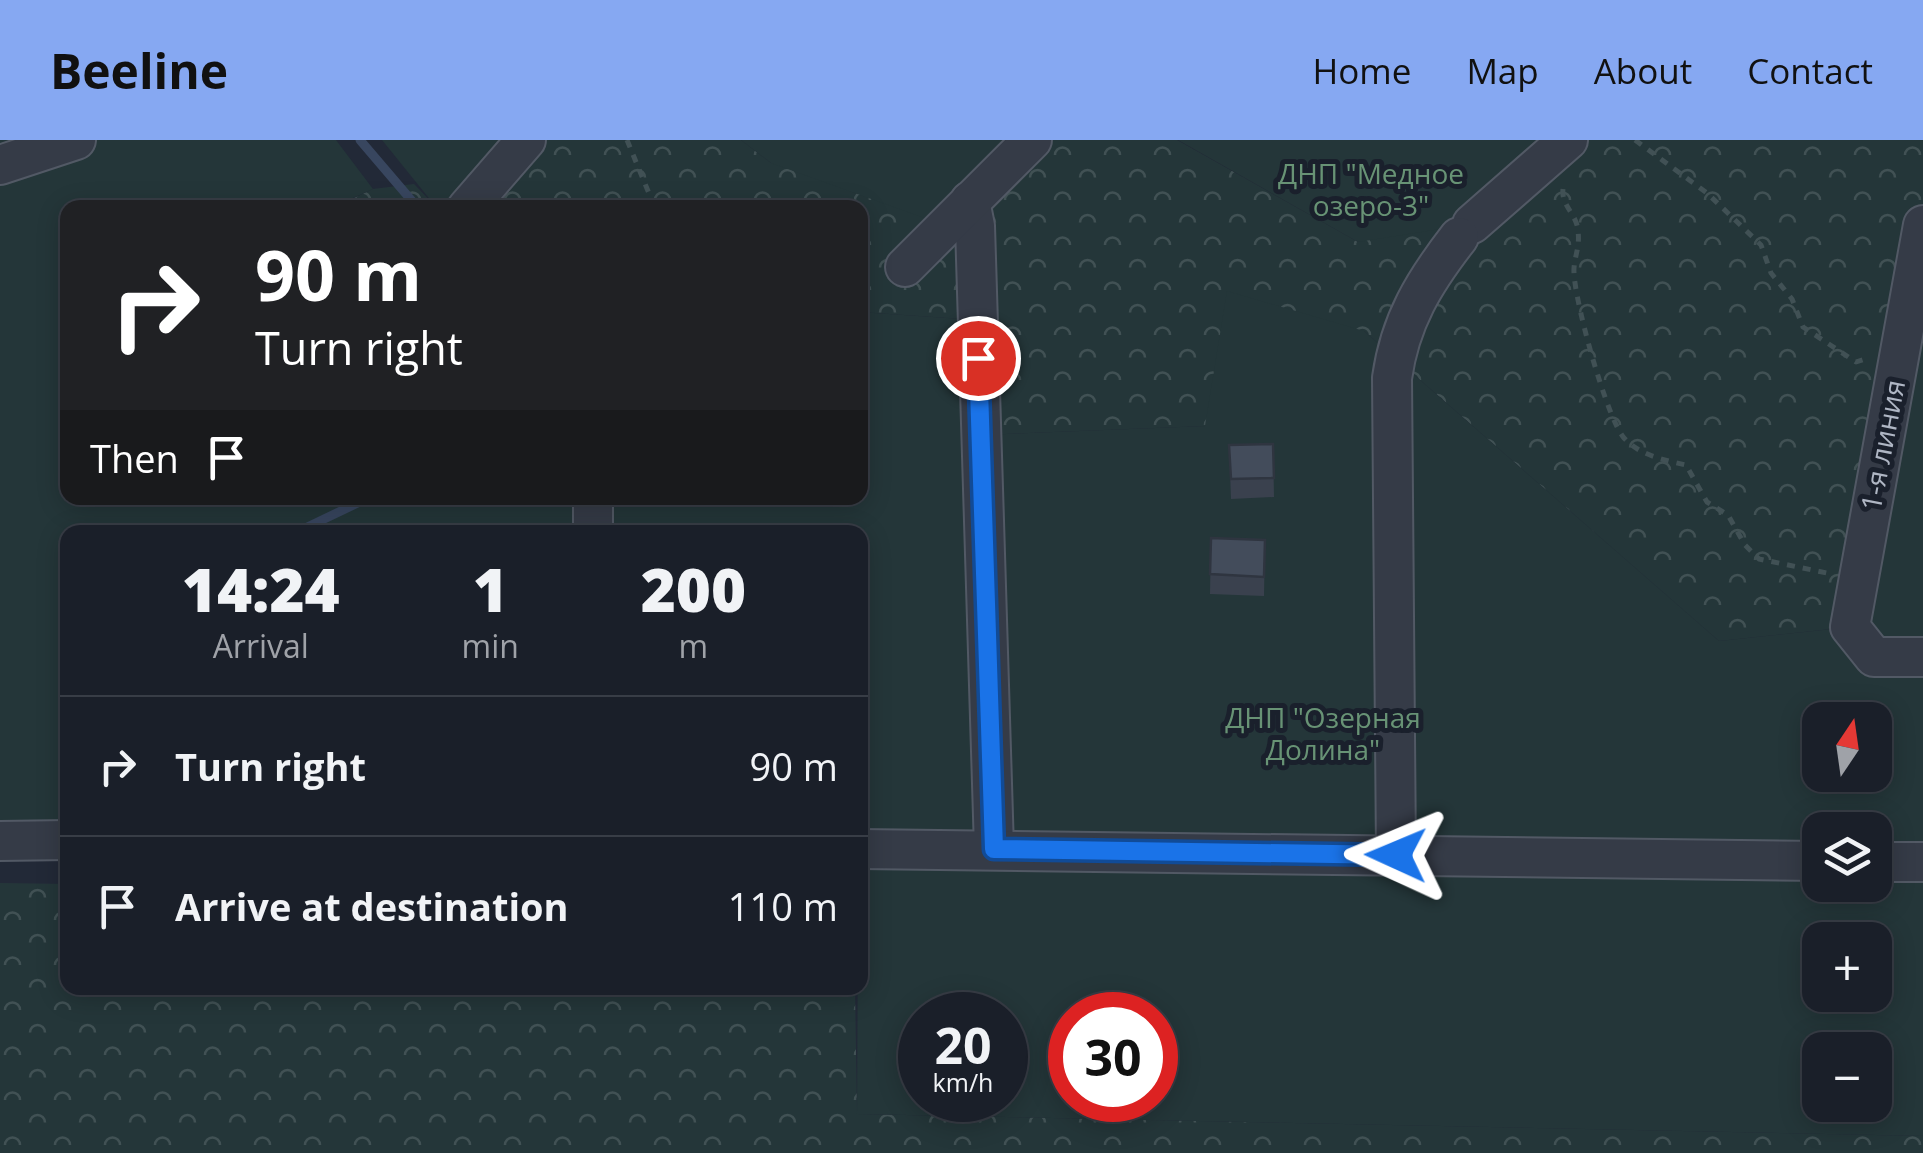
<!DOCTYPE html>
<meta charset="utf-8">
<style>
:root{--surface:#1a1f29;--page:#232731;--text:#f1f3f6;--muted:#9fa2a8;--line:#383d46;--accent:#86a8f2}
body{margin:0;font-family:"Open Sans",sans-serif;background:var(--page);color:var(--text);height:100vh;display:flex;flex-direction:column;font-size:38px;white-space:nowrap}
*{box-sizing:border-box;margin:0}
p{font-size:32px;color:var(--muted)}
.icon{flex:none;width:55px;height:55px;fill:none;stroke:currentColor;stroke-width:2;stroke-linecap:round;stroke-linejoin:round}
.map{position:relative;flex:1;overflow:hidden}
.panel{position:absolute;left:60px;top:385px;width:808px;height:470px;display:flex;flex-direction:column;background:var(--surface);border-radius:20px;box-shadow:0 5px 25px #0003,0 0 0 2px var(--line)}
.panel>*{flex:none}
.top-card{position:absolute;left:60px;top:60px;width:808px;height:305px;border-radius:20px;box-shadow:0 5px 25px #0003,0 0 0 2px var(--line);background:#202124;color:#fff;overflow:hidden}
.needle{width:65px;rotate:13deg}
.controls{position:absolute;left:1802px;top:562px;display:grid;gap:20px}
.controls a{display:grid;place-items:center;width:90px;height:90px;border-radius:20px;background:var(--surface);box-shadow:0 5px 25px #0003,0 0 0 2px var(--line);font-size:50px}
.speed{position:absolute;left:898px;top:852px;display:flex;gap:20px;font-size:50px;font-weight:700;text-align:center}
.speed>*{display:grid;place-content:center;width:130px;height:130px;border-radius:50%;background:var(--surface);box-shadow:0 5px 25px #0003,0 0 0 2px var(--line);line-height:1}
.speed small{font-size:25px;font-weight:400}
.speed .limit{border:15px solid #d22;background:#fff;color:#111}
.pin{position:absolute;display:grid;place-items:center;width:85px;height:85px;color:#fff;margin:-42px;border:5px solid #fff;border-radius:50%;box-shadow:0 2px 10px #0007}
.me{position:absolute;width:110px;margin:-55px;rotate:271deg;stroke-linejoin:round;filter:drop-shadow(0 0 8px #0008)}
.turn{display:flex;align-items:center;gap:35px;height:210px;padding:0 30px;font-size:45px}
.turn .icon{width:130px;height:130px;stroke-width:2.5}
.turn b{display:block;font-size:70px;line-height:85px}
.then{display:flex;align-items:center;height:95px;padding:0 30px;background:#0003;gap:20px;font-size:38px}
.eta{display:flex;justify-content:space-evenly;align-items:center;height:170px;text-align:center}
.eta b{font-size:60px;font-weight:800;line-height:70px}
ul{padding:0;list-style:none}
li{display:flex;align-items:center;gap:30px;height:140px;padding:0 30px;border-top:2px solid var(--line)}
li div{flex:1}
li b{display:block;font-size:38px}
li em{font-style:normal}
header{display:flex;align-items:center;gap:60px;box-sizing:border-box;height:140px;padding:0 50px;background:var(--accent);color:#111}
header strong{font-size:48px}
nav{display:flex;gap:55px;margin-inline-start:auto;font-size:35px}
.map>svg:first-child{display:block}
.forest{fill:url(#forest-crowns)}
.garden{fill:#243639;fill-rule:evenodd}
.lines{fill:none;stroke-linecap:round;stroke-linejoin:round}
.stream{stroke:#38465f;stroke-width:9}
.minor-casing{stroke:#525965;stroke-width:42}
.path{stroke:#415155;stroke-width:5;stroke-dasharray:8 8;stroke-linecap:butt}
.minor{stroke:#353b47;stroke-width:38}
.wall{fill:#3a414e}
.building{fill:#434c5b;stroke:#2f3540;stroke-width:2.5}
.route-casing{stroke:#114b97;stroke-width:25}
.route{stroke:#1a73e8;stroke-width:18}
.labels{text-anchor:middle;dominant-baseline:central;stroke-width:10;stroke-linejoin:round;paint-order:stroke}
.park-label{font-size:28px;fill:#689375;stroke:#1a202c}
.street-label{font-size:28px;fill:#afb6c4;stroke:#1a202c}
</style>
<header>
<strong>Beeline</strong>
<nav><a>Home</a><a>Map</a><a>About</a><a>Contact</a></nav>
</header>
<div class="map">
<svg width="1923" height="1013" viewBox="0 0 1923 1013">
<defs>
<pattern id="forest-crowns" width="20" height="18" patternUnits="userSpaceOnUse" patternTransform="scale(2.5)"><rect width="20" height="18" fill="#243639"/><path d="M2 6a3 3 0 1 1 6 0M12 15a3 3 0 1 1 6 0" fill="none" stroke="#415154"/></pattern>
</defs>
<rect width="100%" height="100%" fill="#222937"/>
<g class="forest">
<path d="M526,0h215l30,23 263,-23h143l181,102 210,-102h355v85l-73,402 -131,14 -355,-310 -158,95 -225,9 -4,-115 -117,-8v-104h-393z"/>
<path d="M414,44l22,23 -103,1 40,-19z"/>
<path d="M0,743l67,1 1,104h787l2,126 1066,22v17h-1923z"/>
</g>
<g class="garden">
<path d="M0,0h336l37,49 -40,18 -265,1v290h792v-186l117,8 4,115 224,-9 22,-135 137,40 355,310 132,-14 72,-402v911l-1066,-22 3,-582h-792l-1,309h-67zM1820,580h55v55h-55zM1820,690h55v55h-55zM1820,800h55v55h-55zM920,875h85v85h-85zM1070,875h85v85h-85zM1820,910h55v55h-55z"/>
<path d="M382,0h144l-59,68 -31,-1z"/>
<path d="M741,0h293l-90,85 -173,-62z"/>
<path d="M1178,0h390l-96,84 -114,18z"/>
</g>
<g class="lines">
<g class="stream">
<path d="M360,0l58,68"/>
<path d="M860,293l2,3"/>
<path d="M297,392l71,-34"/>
</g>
<defs>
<g id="minor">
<path d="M0,25l76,-25"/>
<path d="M970,61l5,25 19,623"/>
<path d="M467,68l59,-68"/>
<path d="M1472,84l96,-84"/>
<path d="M1923,85l-73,402 24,30h49"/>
<path d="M905,127l127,-127"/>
<path d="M593,392v-34"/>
<path d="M0,701l68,-1"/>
<path d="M860,709l960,12"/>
<path d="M1396,715l-4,-477c8,-57 32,-96 67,-141"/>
<path d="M1875,722h48"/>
</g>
</defs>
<use href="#minor" class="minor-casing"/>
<g class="path">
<path d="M627,0l28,68"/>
<path d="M1635,0l72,53 54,52 10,28 21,26 11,28 53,35 9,-3"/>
<path d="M1563,49c-2,17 14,25 15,42 2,15 -3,24 -4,37 -2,26 33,151 50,170 15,17 40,22 62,27l21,37 21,13 17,30 14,14 68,14"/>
<path d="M860,119l14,-2"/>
</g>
<use href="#minor" class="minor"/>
</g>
<g class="wall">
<path d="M1273,304l1,53 -43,2 -2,-54z"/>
<path d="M1211,398l54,2 -1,56 -54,-2z"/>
</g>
<g class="building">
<path d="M1273,304l1,34 -43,1 -2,-34z"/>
<path d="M1211,398l54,2 -1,37 -54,-3z"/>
</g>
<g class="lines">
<defs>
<path id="route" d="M978,218l16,491 402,6"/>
</defs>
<use href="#route" class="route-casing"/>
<use href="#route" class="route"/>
</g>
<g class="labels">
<g class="park-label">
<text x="1371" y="33">ДНП "Медное<tspan x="1371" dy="32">озеро-3"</tspan></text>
<text x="1323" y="577">ДНП "Озерная<tspan x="1323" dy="32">Долина"</tspan></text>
</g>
<g class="street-label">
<text transform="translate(1882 305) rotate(-79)">1-я линия</text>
</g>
</g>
</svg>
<div class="controls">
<a><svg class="needle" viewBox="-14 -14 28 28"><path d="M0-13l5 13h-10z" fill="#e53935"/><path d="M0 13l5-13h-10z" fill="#9fa2a8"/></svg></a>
<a><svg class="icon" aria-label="layers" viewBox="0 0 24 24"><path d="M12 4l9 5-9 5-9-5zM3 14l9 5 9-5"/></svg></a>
<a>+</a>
<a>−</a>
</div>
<div class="speed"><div>20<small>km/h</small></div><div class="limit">30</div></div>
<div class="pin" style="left:978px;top:218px;background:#d93025"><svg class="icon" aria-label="arrive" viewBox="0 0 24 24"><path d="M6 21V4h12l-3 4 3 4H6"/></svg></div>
<svg class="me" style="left:1396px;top:715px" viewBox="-20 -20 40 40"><path d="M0-17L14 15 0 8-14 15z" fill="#1a73e8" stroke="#fff" stroke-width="4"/></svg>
<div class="top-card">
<div class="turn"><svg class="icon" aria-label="right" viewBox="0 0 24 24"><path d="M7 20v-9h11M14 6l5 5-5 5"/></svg><div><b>90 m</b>Turn right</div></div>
<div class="then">Then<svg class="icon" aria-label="arrive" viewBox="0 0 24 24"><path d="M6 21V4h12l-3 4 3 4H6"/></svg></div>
</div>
<section class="panel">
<div class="eta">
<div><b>14:24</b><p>Arrival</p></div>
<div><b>1</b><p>min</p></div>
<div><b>200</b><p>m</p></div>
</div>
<ul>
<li><svg class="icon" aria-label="right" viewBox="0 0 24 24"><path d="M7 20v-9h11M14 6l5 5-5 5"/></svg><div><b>Turn right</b></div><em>90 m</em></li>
<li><svg class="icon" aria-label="arrive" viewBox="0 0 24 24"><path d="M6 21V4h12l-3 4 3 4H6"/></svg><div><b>Arrive at destination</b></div><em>110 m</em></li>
</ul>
</section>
</div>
